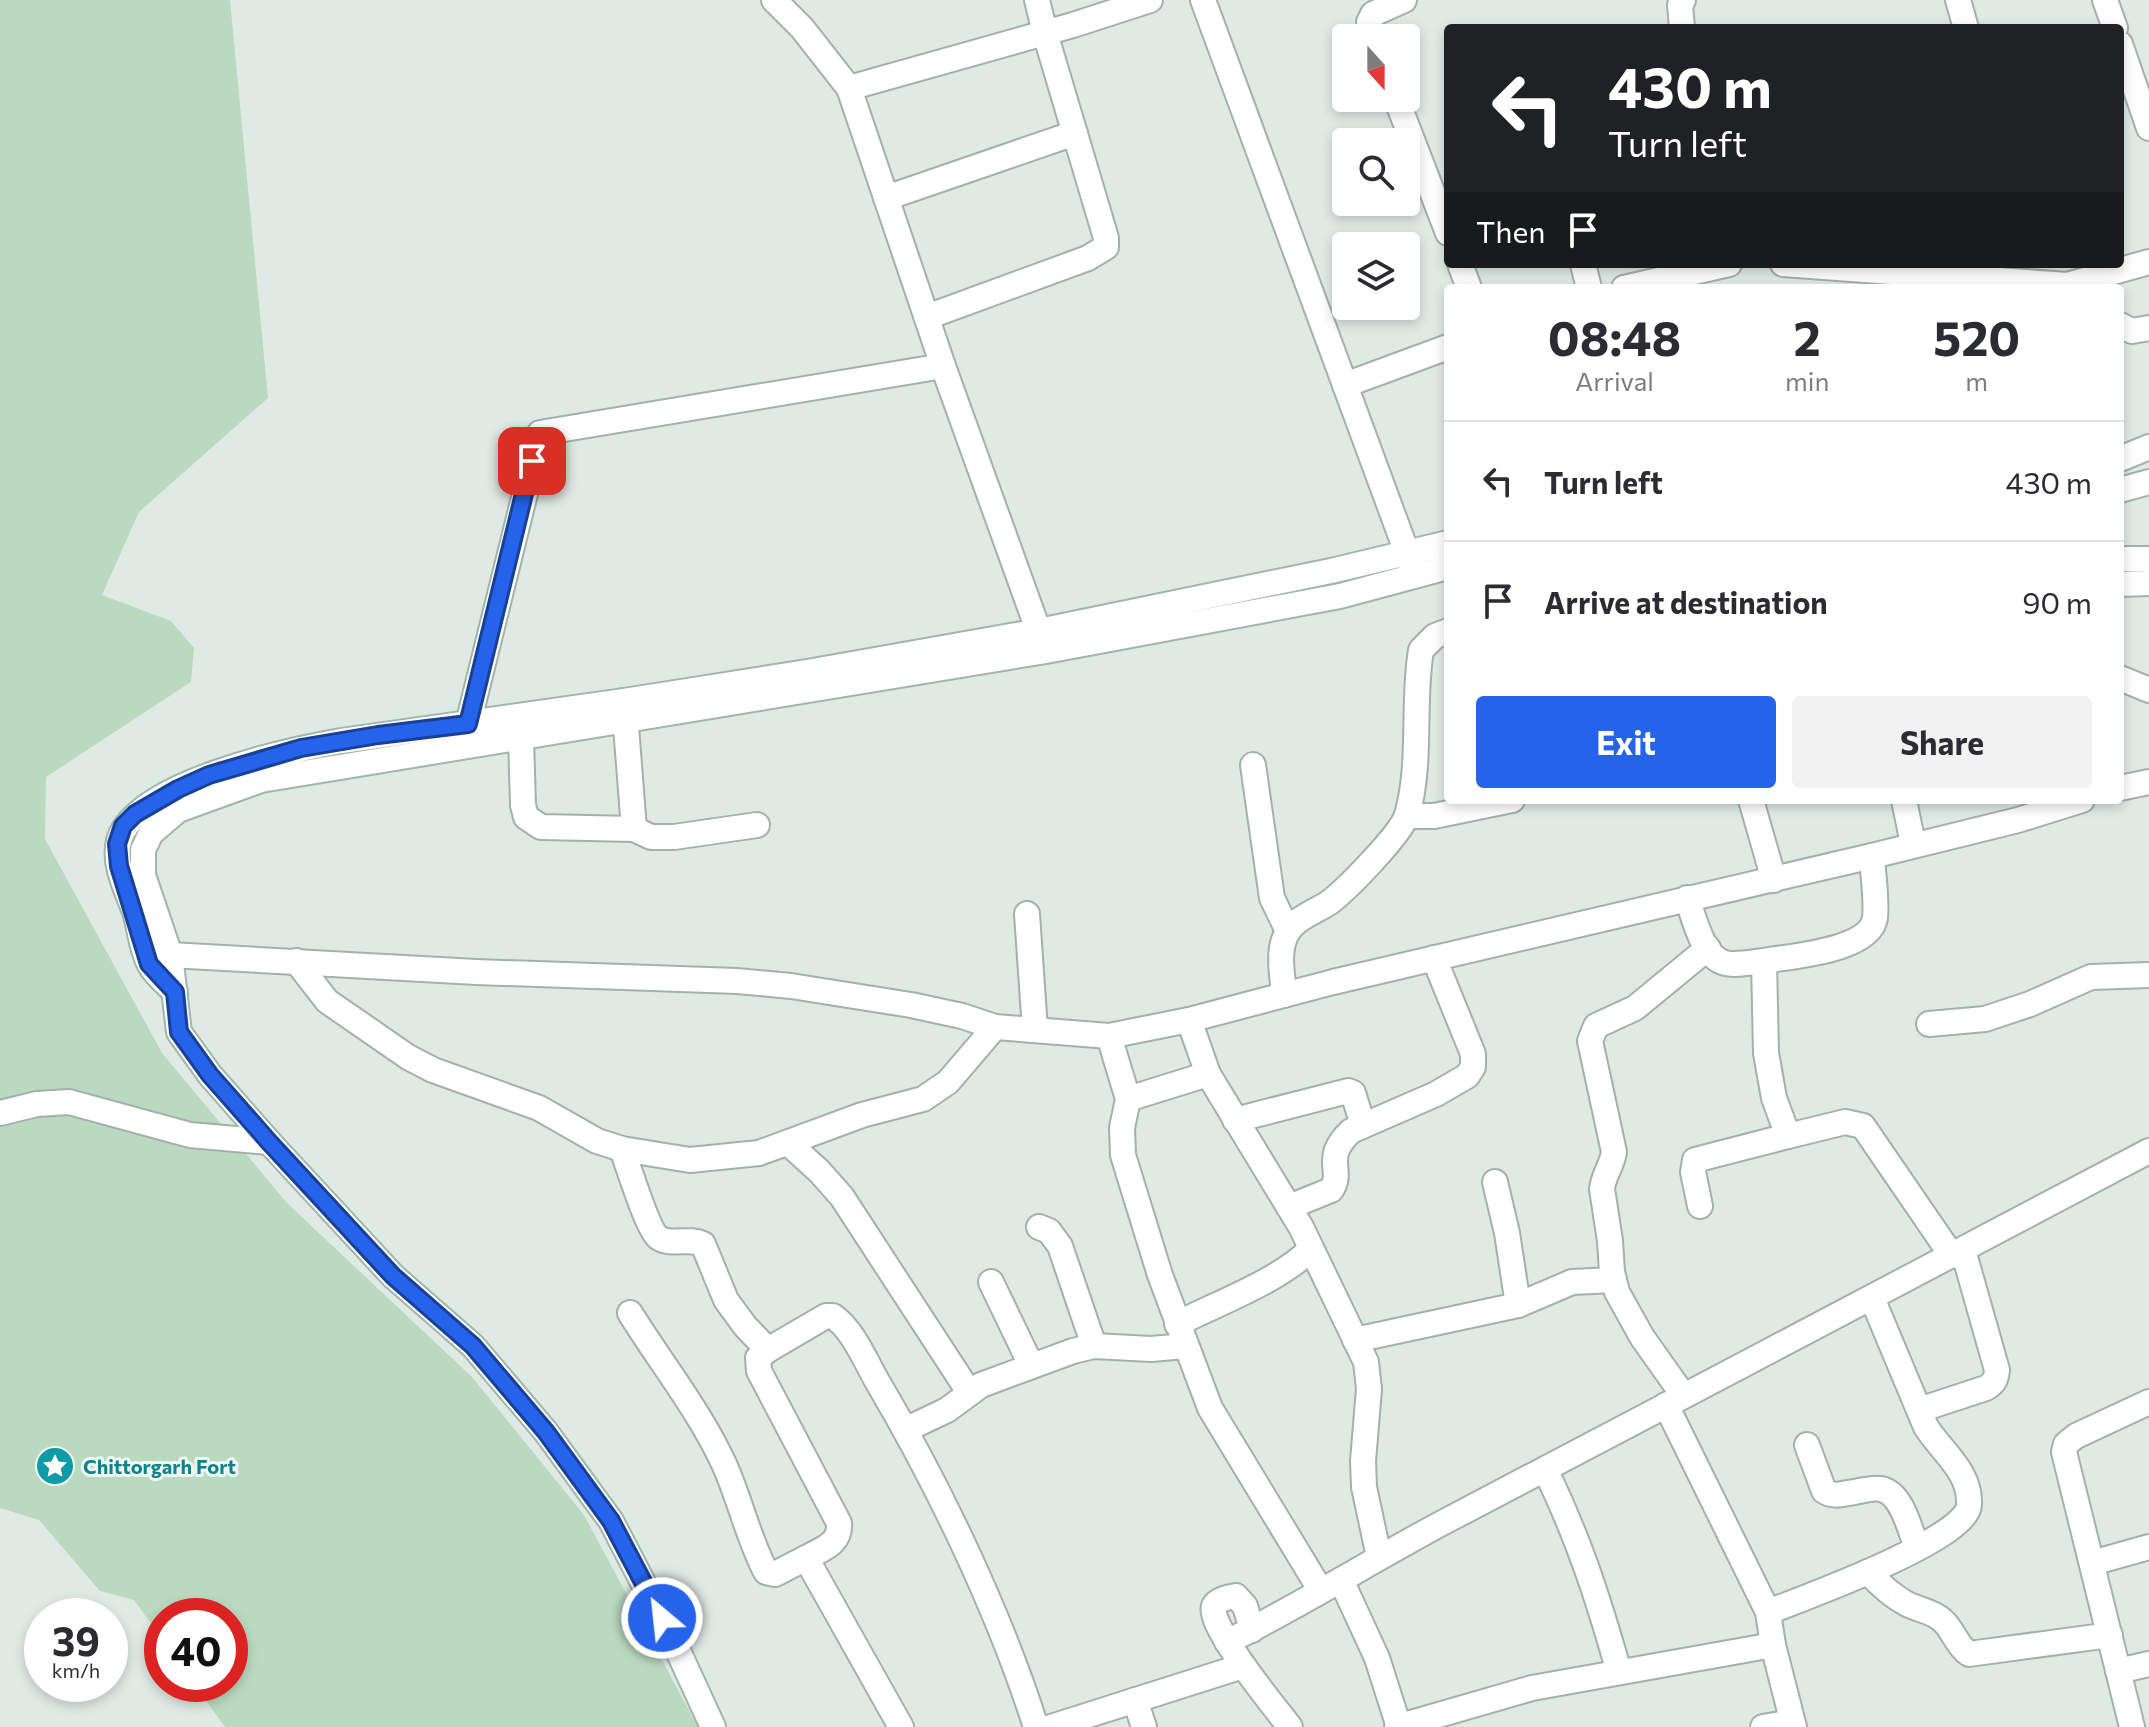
<!DOCTYPE html>
<style>
:root{--surface:#fff;--page:#f2f2f3;--text:#2b2b33;--muted:#7c7c81;--line:#e1e1e2;--accent:#2563eb}
body{margin:0;font-family:Commissioner,sans-serif;background:var(--page);color:var(--text);height:100vh;display:flex;flex-direction:column;font-size:30px;white-space:nowrap}
*{box-sizing:border-box;margin:0}
p{font-size:26px;color:var(--muted)}
.icon{flex:none;width:44px;height:44px;fill:none;stroke:currentColor;stroke-width:2;stroke-linecap:round;stroke-linejoin:round}
.map{position:relative;flex:1;overflow:hidden}
.sheet{position:absolute;left:1444px;top:284px;width:680px;height:520px;display:flex;flex-direction:column;background:var(--surface);border-radius:8px;box-shadow:0 4px 12px #0003}
.sheet>*{flex:none}
.top-card{position:absolute;left:1444px;top:24px;width:680px;height:244px;border-radius:8px;box-shadow:0 4px 12px #0003;background:#202124;color:#fff;overflow:hidden}
.needle{width:52px;rotate:159deg}
.tools{position:absolute;left:1332px;top:24px;display:grid;gap:16px}
.tools a{display:grid;place-items:center;width:88px;height:88px;border-radius:8px;background:var(--surface);box-shadow:0 4px 12px #0003;font-size:40px}
.speed{position:absolute;left:24px;top:1598px;display:flex;gap:16px;font-size:40px;font-weight:700;text-align:center}
.speed>*{display:grid;place-content:center;width:104px;height:104px;border-radius:50%;background:var(--surface);box-shadow:0 4px 12px #0003;line-height:1}
.speed small{font-size:20px;font-weight:400}
.speed .limit{border:12px solid #d22;background:#fff;color:#111}
.pin{position:absolute;display:grid;place-items:center;width:68px;height:68px;color:#fff;margin:-34px;border-radius:16px;box-shadow:0 4px 12px #0006}
.me{position:absolute;width:88px;margin:-44px;rotate:332deg;stroke-linejoin:round;filter:drop-shadow(0 0 6px #0008)}
.turn{display:flex;align-items:center;gap:28px;height:168px;padding:0 32px;font-size:36px}
.turn .icon{width:104px;height:104px;stroke-width:2.5}
.turn b{display:block;font-size:56px;line-height:68px}
.then{display:flex;align-items:center;height:76px;padding:0 32px;background:#0003;gap:16px;font-size:30px}
.eta{display:flex;justify-content:space-evenly;align-items:center;height:136px;text-align:center}
.eta b{font-size:48px;font-weight:700;line-height:56px}
.action{display:flex;gap:16px;margin-top:auto;padding:16px 32px}
.action a{flex:1;height:92px;border-radius:8px;background:var(--accent);color:#fff;font-size:32px;font-weight:700;line-height:92px;text-align:center}
.action a+a{background:var(--page);color:var(--text)}
ul{padding:0;list-style:none}
li{display:flex;align-items:center;gap:24px;height:120px;padding:0 32px;border-top:2px solid var(--line)}
li div{flex:1}
li b{display:block;font-size:30px}
li em{font-style:normal}
.map>svg:first-child{display:block}
.green{fill:#badac0}
.lines{fill:none;stroke-linecap:round;stroke-linejoin:round}
.street-casing{stroke:#a3b1ab;stroke-width:28}
.secondary-casing{stroke:#a0b5ac;stroke-width:28}
.street{stroke:#fff;stroke-width:24}
.secondary{stroke:#fff;stroke-width:24}
.route-casing{stroke:#184099;stroke-width:20}
.route{stroke:#2563eb;stroke-width:14}
.labels{text-anchor:middle;dominant-baseline:central;stroke-width:6;stroke-linejoin:round;paint-order:stroke}
.culture-label{font-size:20px;font-weight:bold;fill:#0d838f;stroke:#f0f7f3;text-anchor:start}
</style>
<div class="map">
<svg width="2149" height="1727" viewBox="0 0 2149 1727">
<rect width="100%" height="100%" fill="#e0eae5"/>
<path class="green" d="M0,0h230l38,398 -129,114 -37,83 69,26 23,27 -3,34 -145,95 -1,62 117,214 125,150 185,174 112,138 114,212h-473l-31,-43h36v-68h-68v23l-28,-39 -34,-9 -61,-71 -39,-12z"/>
<g class="lines">
<defs>
<g id="street">
<path d="M774,0l28,28 47,60"/>
<path d="M1203,0l211,572"/>
<path d="M1958,0l8,28"/>
<path d="M2105,0l10,28"/>
<path d="M1682,28l-2,-23 3,-5"/>
<path d="M1373,38l-4,-16 4,-8 31,-14"/>
<path d="M2120,44l29,84"/>
<path d="M1396,98l52,135"/>
<path d="M886,198l189,-65"/>
<path d="M1460,264l9,24"/>
<path d="M1583,264l6,24"/>
<path d="M1783,264l284,21 82,-23"/>
<path d="M1624,288l105,-24"/>
<path d="M927,317l161,-59 18,-11v-9l-61,-205 -8,-33"/>
<path d="M2120,325l12,6 17,-3"/>
<path d="M1345,385l103,-38"/>
<path d="M1045,649l-102,-283 -94,-278 224,-63 77,-25"/>
<path d="M2120,678l29,12"/>
<path d="M624,701l10,128"/>
<path d="M468,724l72,-291 403,-67"/>
<path d="M521,738l2,67 3,12 15,10 93,2 17,8h23l83,-12"/>
<path d="M1253,765l19,133 16,33"/>
<path d="M2120,788l29,-6"/>
<path d="M1751,800l23,80"/>
<path d="M1904,800l9,44"/>
<path d="M1407,816h27l78,-16"/>
<path d="M1872,856c1,20 5,43 3,62 -5,33 -84,38 -111,43l2,92 8,45 14,38 57,-14 18,4 89,130"/>
<path d="M1687,898c7,19 15,59 38,65 11,3 28,-1 39,-2"/>
<path d="M1027,914l8,116"/>
<path d="M296,961l31,40 81,56 25,13 106,38 58,33 25,8 68,11 69,-7 103,-38 61,-16 25,-17 47,-55"/>
<path d="M151,963l19,-8 306,17 261,9 54,5 120,19 51,11 33,11 114,9 80,-16 144,-38 539,-126 146,-36 64,-20"/>
<path d="M1284,995c-1,-17 -6,-38 0,-55 6,-21 30,-27 46,-38 17,-13 71,-68 77,-87 15,-53 5,-111 14,-165l14,-14 13,-5"/>
<path d="M1189,1020l19,54 93,153 65,135 3,27 -6,72 1,26 15,70"/>
<path d="M1929,1024l56,-5 45,-15 61,-27 58,-2"/>
<path d="M1109,1036l19,63 -6,29 1,27 37,120 50,133 111,183"/>
<path d="M1128,1099l80,-25"/>
<path d="M0,1113l37,-9 32,-2 121,33 79,7"/>
<path d="M1235,1120l113,-29 5,2 10,32"/>
<path d="M788,1143l31,28 23,26 127,195"/>
<path d="M622,1149c6,16 26,82 37,89 13,8 29,-1 44,6l23,56 19,26 23,24 58,-34h7c20,14 32,44 44,65 62,105 122,230 159,346"/>
<path d="M1495,1182l12,51 11,72"/>
<path d="M1700,1206l-7,-34 2,-12 93,-24"/>
<path d="M1289,1207l42,-17c14,-20 -10,-31 20,-59l85,-37 31,-18 6,-9v-13l-39,-96"/>
<path d="M1039,1227l10,4 11,15 34,100"/>
<path d="M991,1282l40,83"/>
<path d="M630,1313c31,50 69,97 94,151 16,35 24,74 42,108l9,2 31,-16"/>
<path d="M1177,1324c43,-22 100,-42 134,-75"/>
<path d="M1355,1340l163,-35 54,-23 42,-2"/>
<path d="M768,1350l-10,8 1,13 80,152c2,21 -17,26 -33,35l95,169"/>
<path d="M1683,1395l-41,-58 -25,-45 -5,-20 -2,-31 -8,-52c1,-13 10,-23 12,-37l-24,-111 6,-15 39,-18 73,-60"/>
<path d="M1666,1405l102,207 5,33 21,82"/>
<path d="M1919,1410l67,-22c8,-5 10,-8 11,-18l-34,-120"/>
<path d="M905,1430l42,-20 34,-25 92,-34 21,-5 57,3 35,-3"/>
<path d="M1807,1445l17,46c8,5 15,4 24,2 10,-1 23,-6 33,-4 21,4 29,41 36,59"/>
<path d="M1545,1469c34,70 53,129 74,203"/>
<path d="M2092,1563l57,-16"/>
<path d="M1868,1572c12,13 24,24 39,32 12,6 25,7 35,16 11,9 14,25 27,34l141,-19"/>
<path d="M1341,1580l36,78 22,69"/>
<path d="M1768,1612c33,-13 200,-73 201,-107 2,-33 -27,-53 -43,-78l-54,-129"/>
<path d="M1252,1630l-7,-24 -9,-10c-6,1 -18,3 -22,10 -8,18 63,104 76,121"/>
<path d="M1227,1642c74,-37 144,-81 217,-120 235,-124 470,-246 705,-371"/>
<path d="M2118,1671l31,-7"/>
<path d="M1135,1700l9,27"/>
<path d="M1051,1727l192,-61"/>
<path d="M1397,1727l135,-39 241,-43"/>
<path d="M1763,1727l29,-5"/>
<path d="M2132,1727l-68,-275 2,-8 10,-8 73,-34"/>
</g>
<g id="secondary">
<path d="M2120,459l29,-12"/>
<path d="M2120,490l29,-8"/>
<path d="M2120,559h29"/>
<path d="M2120,584l29,-1"/>
<path d="M175,992c-8,-8 -20,-17 -25,-27 -9,-16 -10,-37 -15,-53 -8,-22 -22,-47 -16,-71 14,-57 170,-91 222,-100l283,-40 183,-29 232,-41 292,-60 117,-28"/>
<path d="M713,1727l-39,-85 -63,-121 -65,-89 -73,-86 -80,-70 -124,-134 -59,-67 -31,-43 -9,-77 -27,-80v-25l8,-17 27,-23 83,-30 785,-129 294,-55 108,-29"/>
</g>
</defs>
<use href="#street" class="street-casing"/>
<use href="#secondary" class="secondary-casing"/>
<use href="#street" class="street"/>
<use href="#secondary" class="secondary"/>
</g>
<g class="lines">
<defs>
<path id="route" d="M532,461l-64,263 -90,11 -77,13 -92,27 -31,14 -43,25 -12,12 -6,18 2,22 30,98 26,28 4,40 31,43 59,67 124,134 80,70 73,86 65,89 51,97"/>
</defs>
<use href="#route" class="route-casing"/>
<use href="#route" class="route"/>
</g>
<defs>
<symbol id="sight-disc" viewBox="-11 -11 22 22"><circle r="9.5" fill="#0f9aa8" stroke="#f0f7f3"/><path d="M0-6L1.8-2.2L6-1.7L2.9 1.2L3.7 5.4L0 3.3L-3.7 5.4L-2.9 1.2L-6-1.7L-1.8-2.2Z" fill="#fff"/></symbol>
</defs>
<g fill-rule="evenodd">
<use href="#sight-disc" x="33" y="1444" width="44" height="44"/>
</g>
<g class="labels">
<g class="culture-label">
<text x="83" y="1466">Chittorgarh Fort</text>
</g>
</g>
</svg>
<div class="tools">
<a><svg class="needle" viewBox="-14 -14 28 28"><path d="M0-13l5 13h-10z" fill="#e53935"/><path d="M0 13l5-13h-10z" fill="#7c7c81"/></svg></a>
<a><svg class="icon" aria-label="search" viewBox="0 0 24 24"><circle cx="10" cy="10" r="6"/><path d="M15 15l6 6"/></svg></a>
<a><svg class="icon" aria-label="layers" viewBox="0 0 24 24"><path d="M12 4l9 5-9 5-9-5zM3 14l9 5 9-5"/></svg></a>
</div>
<div class="speed"><div>39<small>km/h</small></div><div class="limit">40</div></div>
<div class="pin" style="left:532px;top:461px;background:#d93025"><svg class="icon" aria-label="arrive" viewBox="0 0 24 24"><path d="M6 21V4h12l-3 4 3 4H6"/></svg></div>
<svg class="me" style="left:662px;top:1618px" viewBox="-20 -20 40 40"><circle r="17" fill="#2563eb" stroke="#fff" stroke-width="3"/><path d="M0-11L8 9 0 5-8 9z" fill="#fff"/></svg>
<div class="top-card">
<div class="turn"><svg class="icon" aria-label="left" viewBox="0 0 24 24"><path d="M17 20v-9H6M10 6l-5 5 5 5"/></svg><div><b>430 m</b>Turn left</div></div>
<div class="then">Then<svg class="icon" aria-label="arrive" viewBox="0 0 24 24"><path d="M6 21V4h12l-3 4 3 4H6"/></svg></div>
</div>
<section class="sheet">
<div class="eta">
<div><b>08:48</b><p>Arrival</p></div>
<div><b>2</b><p>min</p></div>
<div><b>520</b><p>m</p></div>
</div>
<ul>
<li><svg class="icon" aria-label="left" viewBox="0 0 24 24"><path d="M17 20v-9H6M10 6l-5 5 5 5"/></svg><div><b>Turn left</b></div><em>430 m</em></li>
<li><svg class="icon" aria-label="arrive" viewBox="0 0 24 24"><path d="M6 21V4h12l-3 4 3 4H6"/></svg><div><b>Arrive at destination</b></div><em>90 m</em></li>
</ul>
<div class="action"><a>Exit</a><a>Share</a></div>
</section>
</div>
